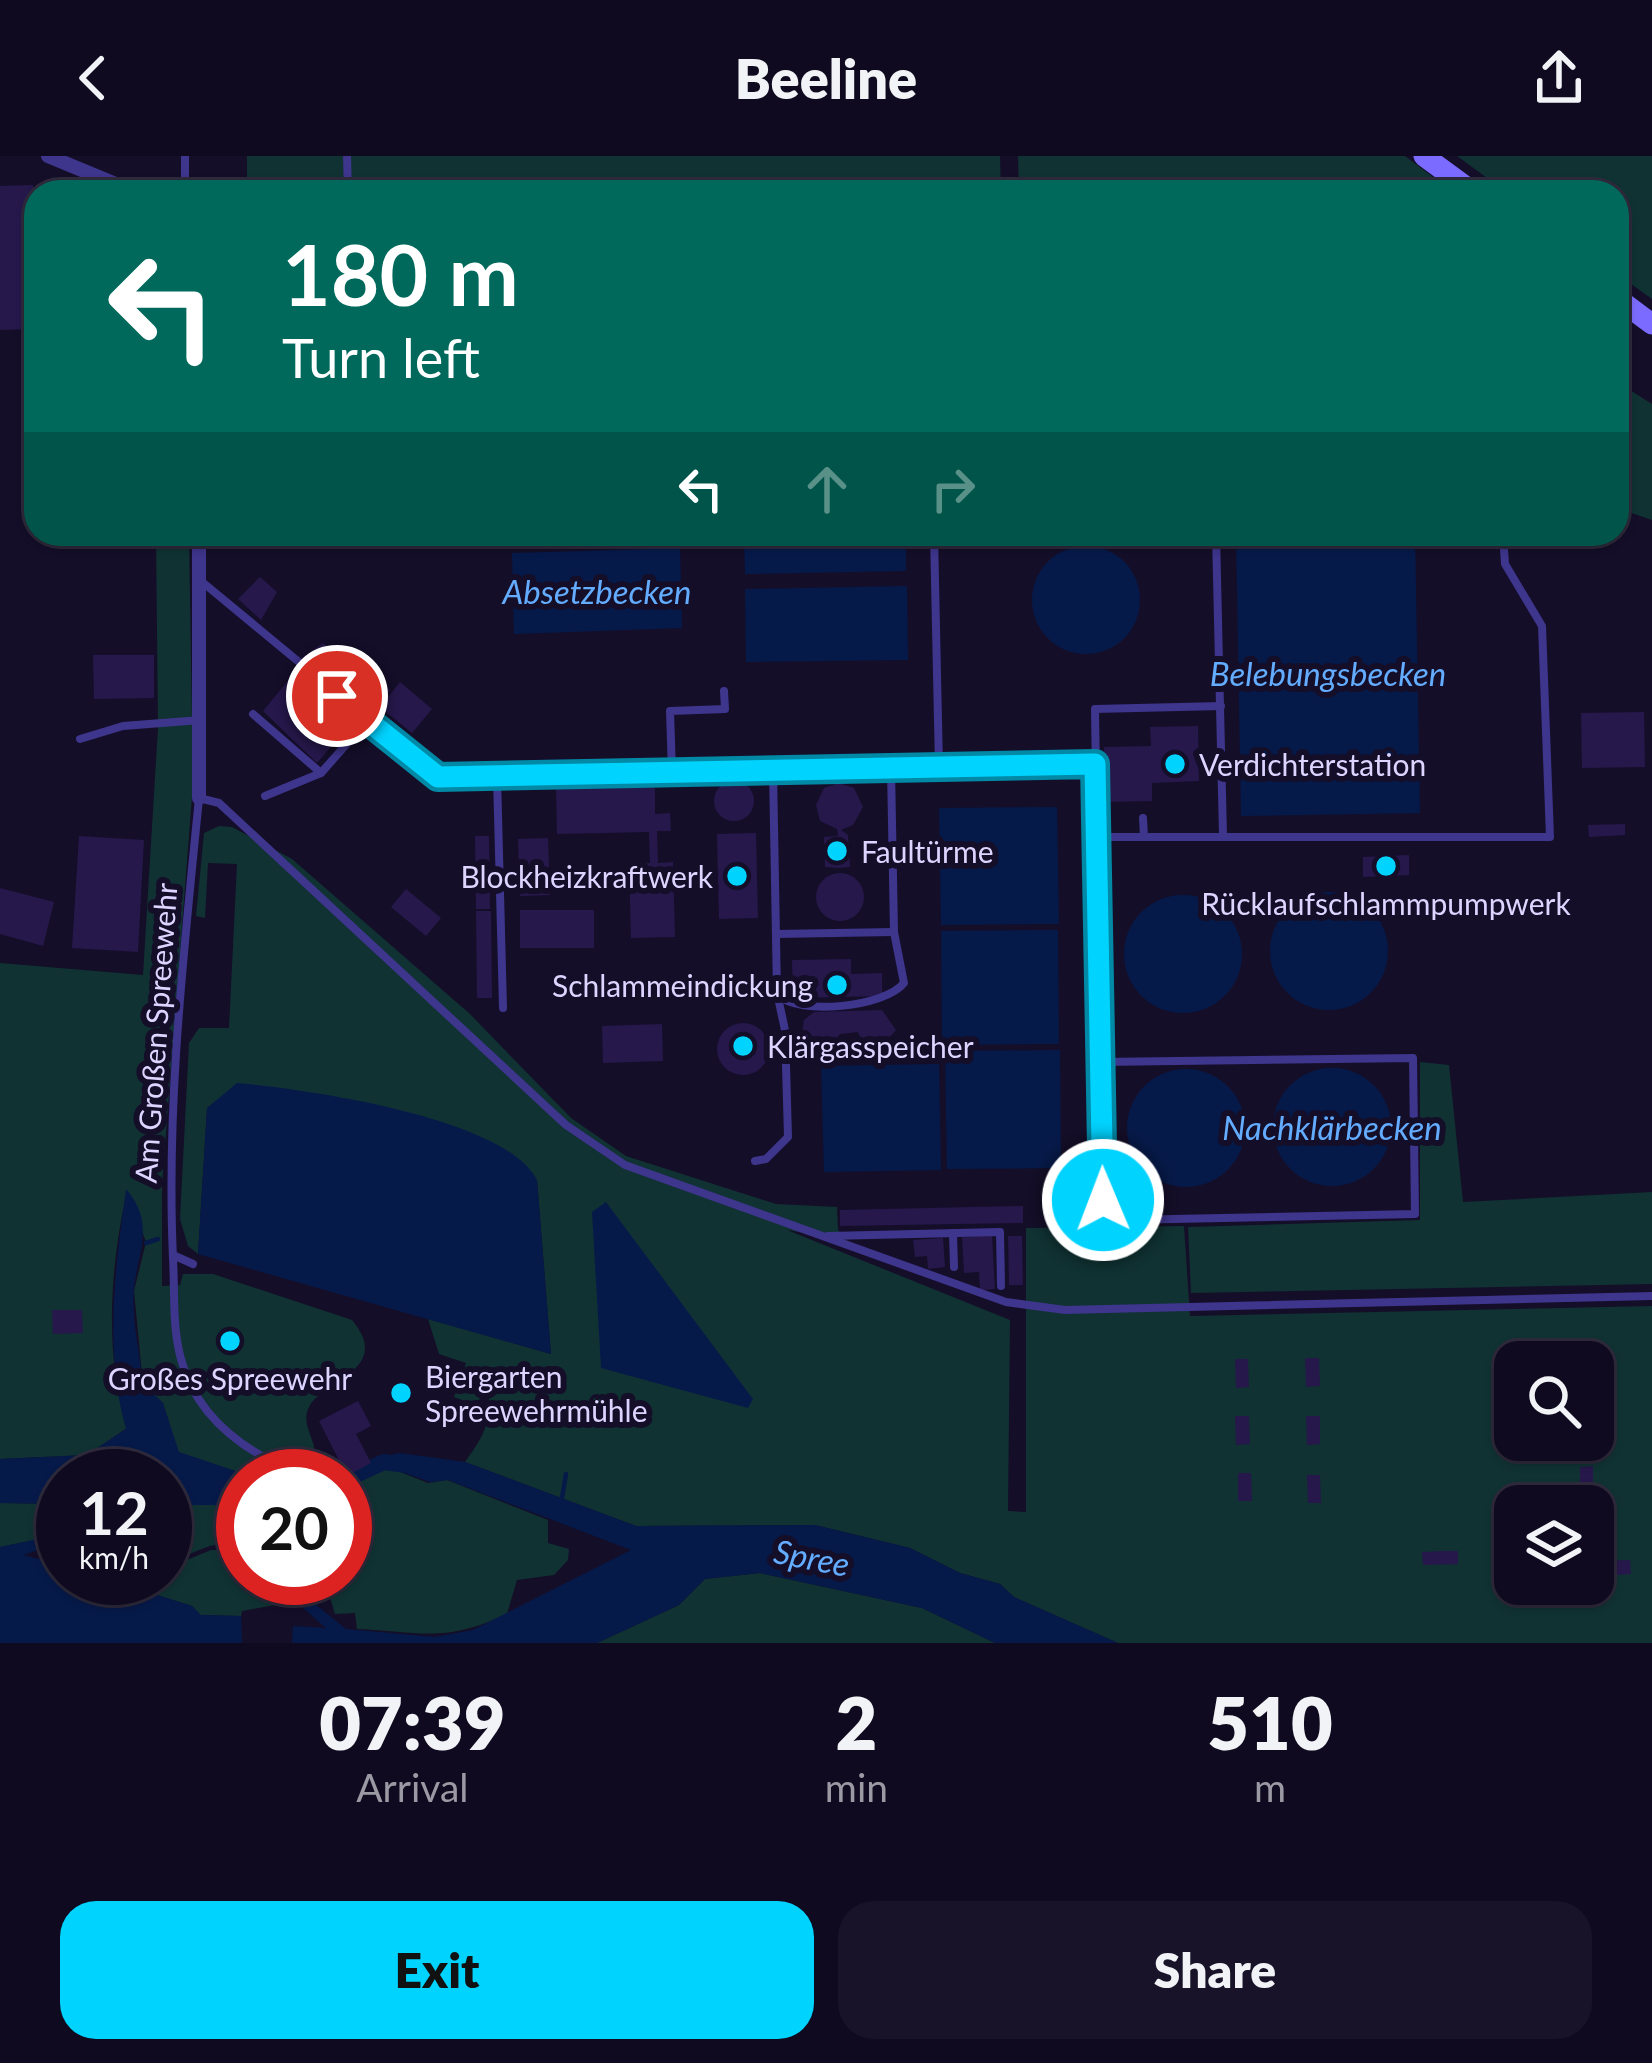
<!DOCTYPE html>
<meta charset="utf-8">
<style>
:root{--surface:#0f0a1f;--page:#181328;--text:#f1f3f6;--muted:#9b9aa4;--line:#2f2b3d;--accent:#01d3ff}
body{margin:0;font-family:Lato,sans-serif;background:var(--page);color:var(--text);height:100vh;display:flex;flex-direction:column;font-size:45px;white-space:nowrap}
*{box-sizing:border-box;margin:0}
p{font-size:39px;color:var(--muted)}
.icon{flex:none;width:66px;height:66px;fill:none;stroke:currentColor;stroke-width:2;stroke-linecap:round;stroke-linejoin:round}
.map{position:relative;height:1487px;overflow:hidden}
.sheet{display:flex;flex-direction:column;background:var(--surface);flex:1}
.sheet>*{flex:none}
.guide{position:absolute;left:24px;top:24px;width:1605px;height:366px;border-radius:36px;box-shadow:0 3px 9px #0004,0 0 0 3px var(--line);background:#00695c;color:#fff;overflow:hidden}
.buttons{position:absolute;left:1494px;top:1185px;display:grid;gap:24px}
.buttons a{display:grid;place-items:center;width:120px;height:120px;border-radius:24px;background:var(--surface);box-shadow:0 3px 9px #0004,0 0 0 3px var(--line);font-size:60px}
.speed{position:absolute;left:36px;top:1293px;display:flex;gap:24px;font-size:60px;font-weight:700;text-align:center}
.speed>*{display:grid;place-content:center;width:156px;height:156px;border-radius:50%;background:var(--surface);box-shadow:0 3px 9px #0004,0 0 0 3px var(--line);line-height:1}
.speed small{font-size:30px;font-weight:400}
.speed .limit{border:18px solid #d22;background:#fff;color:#111}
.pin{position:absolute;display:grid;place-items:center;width:102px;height:102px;color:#fff;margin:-51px;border:6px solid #fff;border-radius:50%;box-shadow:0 3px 12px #0007}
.me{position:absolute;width:132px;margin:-66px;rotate:359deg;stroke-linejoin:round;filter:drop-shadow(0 0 9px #0008)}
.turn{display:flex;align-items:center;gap:42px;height:252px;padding:0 60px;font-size:54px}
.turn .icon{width:156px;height:156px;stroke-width:2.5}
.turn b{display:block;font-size:84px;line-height:102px}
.lanes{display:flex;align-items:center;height:114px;padding:0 60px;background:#0003;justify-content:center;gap:60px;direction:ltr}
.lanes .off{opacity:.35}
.eta{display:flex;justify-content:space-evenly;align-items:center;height:204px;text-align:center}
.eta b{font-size:72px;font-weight:800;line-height:84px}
.cta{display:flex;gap:24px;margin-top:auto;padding:24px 60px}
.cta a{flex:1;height:138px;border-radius:36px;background:var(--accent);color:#111;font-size:48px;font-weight:800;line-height:138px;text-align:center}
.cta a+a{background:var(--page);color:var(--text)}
header{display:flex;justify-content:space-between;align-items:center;height:156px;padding:0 60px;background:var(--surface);font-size:54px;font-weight:800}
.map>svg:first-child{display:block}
.green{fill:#103233;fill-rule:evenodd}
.water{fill:#061a4a}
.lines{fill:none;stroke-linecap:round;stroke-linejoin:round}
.stream{stroke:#061a4a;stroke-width:4.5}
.canal{stroke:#061a4a;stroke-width:16}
.building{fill:#26184b}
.lane{stroke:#3e358c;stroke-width:8}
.street{stroke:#3e358c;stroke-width:14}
.secondary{stroke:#7b6cff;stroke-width:21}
.route-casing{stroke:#0189a6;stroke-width:30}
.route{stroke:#01d3ff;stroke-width:21}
.poi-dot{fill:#01d3ff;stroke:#140e29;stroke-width:4.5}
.labels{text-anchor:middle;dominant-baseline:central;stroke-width:12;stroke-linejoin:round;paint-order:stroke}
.poi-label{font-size:30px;fill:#ddd5ff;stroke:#140e29;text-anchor:start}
.street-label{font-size:30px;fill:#ddd5ff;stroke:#140e29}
.water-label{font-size:33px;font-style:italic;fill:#63acff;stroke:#140e29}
</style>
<header><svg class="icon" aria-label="back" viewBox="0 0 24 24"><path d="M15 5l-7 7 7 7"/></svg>Beeline<svg class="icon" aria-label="share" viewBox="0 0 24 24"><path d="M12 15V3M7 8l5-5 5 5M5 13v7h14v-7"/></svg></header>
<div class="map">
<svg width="1652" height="1487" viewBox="0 0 1652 1487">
<rect width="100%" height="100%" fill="#140e29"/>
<g class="green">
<path d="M247,0h753l1,36h-754z"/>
<path d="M1018,0h387l48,36h-434z"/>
<path d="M1457,0h195v143l-35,-25v-82h-111z"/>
<path d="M1617,226l35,22v116l-35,-12z"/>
<path d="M156,378h33l4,250 -31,400v102l18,-1 3,-11h30l139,46c42,50 -30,60 -43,87 -10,20 11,35 5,55l-22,4 -13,-5 -7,15h-22l-72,-24 -15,-49 -20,-19 -9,-93 12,-49 -19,-51c-17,75 -23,163 0,237l-40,27 -87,4v-496l143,12 15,-247z"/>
<path d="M219,670l13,1 60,32 178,155 101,104 55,38 150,48 61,3 1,23 9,10 -60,-10 223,90 -2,191 18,1v-284l158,-2 6,90 462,-10v337h-534l-104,-46 -14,-13 -40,-11 -50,-25 -95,-23 -179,1 -171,-64c16,-22 28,-40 23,-69l-15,11 -19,-7 12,-34 -27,-9 -11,-35 123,35 -14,-174 -330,-72 -9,146 -10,-8 -8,-27 9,-176 10,-15h30l8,-164 -29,-1 -3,55 -9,-2 8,-83zM1515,1206h78v78h-78zM1515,1350h78v78h-78z"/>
<path d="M1420,906l29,3 14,137 189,-10v92l-461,9 -3,-66 232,-7z"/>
<path d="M385,1310l43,17 19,-3 101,40v23l21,6 -1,11 -14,15 -37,5 -10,34c-62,29 -85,18 -150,15l-2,-16 -20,1 -5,-16 -18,2 -20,-15 1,-7h52c0,-36 11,-62 8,-94z"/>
<path d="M0,1347l63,1v30l-63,13z"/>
<path d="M165,1349h78v45c-29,-17 -49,8 -78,11z"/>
<path d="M211,1394h18l14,9v19h26l13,10 -1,16 -39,7 -1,5 -41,-1 -8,-9 -89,-28h62v-9z"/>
<path d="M760,1417l162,35 73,35h-398l82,-38 26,-26z"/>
</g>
<g class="water">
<path d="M744,378h162v37l-161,3z"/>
<path d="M1236,378h179l5,279 -179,3z"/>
<circle cx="1086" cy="444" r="54"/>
<path d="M680,392l2,80 -168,6 -2,-81z"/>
<path d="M907,430l1,74 -162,2 -1,-73z"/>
<path d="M1057,651l2,117 -118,1 -2,-117z"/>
<circle cx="1329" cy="795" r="59"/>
<circle cx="1183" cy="798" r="59"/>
<path d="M1058,774l1,114 -117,1 -1,-114z"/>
<path d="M1060,894l1,118 -114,1 -2,-118z"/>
<path d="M939,908l2,106 -117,2 -3,-106z"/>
<circle cx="1332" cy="971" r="59"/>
<circle cx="1186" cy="972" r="59"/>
<path d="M237,927c68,6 268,34 300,97l14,174 -353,-100 9,-146z"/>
<path d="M126,1033c29,34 13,59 8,99 -3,30 6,66 9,96l20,19 16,49 71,24h-7v29h-78v-29h-102v28l-63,-1v-44l87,-4 39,-26c-22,-79 -11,-159 0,-240z"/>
<path d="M606,1046l147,197 -5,9 -147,-40 -9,-156z"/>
<path d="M400,1297l65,9 171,64 179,-1 95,23 50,25 40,11 14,13 104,46h-123l-73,-35 -162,-35 -55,6 -26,26 -82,38h-305l1,-17 33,2 -57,-50h14l63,51 89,8 38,-7 158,-80 -183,-70 -18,2 -45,-16v-10z"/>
<path d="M63,1378v8l-40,13 40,10v13h40l89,28 9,9 40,1 1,27h-242v-96z"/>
</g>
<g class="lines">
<g class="stream">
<path d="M146,1087l12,-4"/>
<path d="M561,1348l5,-30"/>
</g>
<path class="canal" d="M345,1324l39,-18 22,3"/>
</g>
<g class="building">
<path d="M33,29l2,144 -35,1v-144z"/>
<path d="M260,421l17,15 -16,28 -23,-21z"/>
<path d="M323,487l23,19 5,-5 39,33 -21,25 -67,-57z"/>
<path d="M93,499h61v43l-60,1z"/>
<path d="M291,521l55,52 -29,34 -54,-52z"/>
<path d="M400,526l32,27 -20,24 -32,-26z"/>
<path d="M1644,556l1,55 -63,1 -1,-55z"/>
<path d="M1198,570l1,55 -47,2v18l-47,1 -1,-55 47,-1 -1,-19z"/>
<path d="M607,623v8l48,-1v28l15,-1 1,18h-14l1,32 15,-1 2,75 -44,1 -2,-74 21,-1 -1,-31 -92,2 -1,-46h18v-8z"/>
<circle cx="734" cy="645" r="20"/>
<path d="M839,627l15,5 9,19 -10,18 -12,5 7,5 2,32 -12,1 -13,-1 -1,-30 14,-1 -1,-7 -17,-8 -4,-16 8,-17z"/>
<path d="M1625,668v11l-36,2 -1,-12z"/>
<path d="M756,677l2,85 -39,1 -2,-85z"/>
<path d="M79,680l65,4 -6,112 -66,-4z"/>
<path d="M475,680h14l1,73h-14z"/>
<path d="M548,682l2,57 -30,1 -2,-57z"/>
<path d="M1409,699v20l-46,2v-20z"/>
<circle cx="840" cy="741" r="24"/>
<path d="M0,732l54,14 -11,44 -43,-12z"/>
<path d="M406,733l35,29 -15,18 -35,-29z"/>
<rect x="520" y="754" width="74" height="38"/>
<path d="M476,755h15l1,87h-15z"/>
<path d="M851,803v15l31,-1v23l-89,2 -1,-38z"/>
<path d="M882,854l14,20 -15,17 -18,-4 -5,-11 -18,2 -9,12 -12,3 -17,-16 2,-13 10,-8z"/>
<circle cx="743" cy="893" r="26"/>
<path d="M662,868l1,37 -60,2 -1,-37z"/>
<path d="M1023,1050v17l-183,3v-16z"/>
<path d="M992,1079l3,54 -15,1 -1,-18 -15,1 -2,-36z"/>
<path d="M1008,1080h14l1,49h-14z"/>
<path d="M943,1082l2,29 -17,2 -1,-13 -12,1 -2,-17z"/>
<path d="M52,1154h30l1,23 -30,1z"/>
<path d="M1305,1202h14l1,28 -14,1z"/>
<path d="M1235,1203h13l1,28 -13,1z"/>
<path d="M358,1245l13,25 -15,8 15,29 -24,13 -28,-55z"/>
<path d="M1235,1260h14l1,28 -14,1z"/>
<path d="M1306,1260h14v28l-13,1z"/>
<path d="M1593,1310v31h-13v-30z"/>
<path d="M1238,1317h13l1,28h-14z"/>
<path d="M1307,1319h13l1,28h-13z"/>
<path d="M1441,1395h17v13l-35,1 -1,-13z"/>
<path d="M1630,1404l1,14 -33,2v-15z"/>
</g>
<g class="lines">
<g class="lane">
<path d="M185,0v36"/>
<path d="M347,0l1,36"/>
<path d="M271,378l27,9"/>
<path d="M934,378l5,233"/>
<path d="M1216,378l7,302"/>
<path d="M201,425l237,196 657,-13"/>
<path d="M253,558l68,59"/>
<path d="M80,583l43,-13 78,-6"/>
<path d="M672,616l-2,-61 55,-2 -1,-18"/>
<path d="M497,620l6,232"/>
<path d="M265,640l56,-23 46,-52"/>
<path d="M1143,662l1,19"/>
<path d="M1097,681h453l-8,-211 -37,-62 -2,-30"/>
<path d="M776,778l118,-2"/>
<path d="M778,839c21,21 107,12 126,-12l-10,-51 -3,-164"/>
<path d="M1101,906l312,-4 2,156 -291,6 -21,-20c-3,-164 -6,-327 -8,-491l126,-3"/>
<path d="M755,1005l11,-2 22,-22 -3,-107 -8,-37 -4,-223"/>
<path d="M953,1077l1,34"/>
<path d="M828,1080l172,-4 1,54"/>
<path d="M173,1099l20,9"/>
<path d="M302,1319c-54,-21 -105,-55 -121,-116 -9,-32 -6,-67 -8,-101 -7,-153 11,-307 26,-460l20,5 347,322 59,40 381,137 59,8 587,-14"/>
</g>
<g class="street">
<path d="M48,0l87,36"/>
<path d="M199,378v264"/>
</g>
<g class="secondary">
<path d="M1424,0l49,36"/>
<path d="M1617,142l35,26"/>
</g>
</g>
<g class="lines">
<defs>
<path id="route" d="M337,540l101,81 657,-13 8,436"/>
</defs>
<use href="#route" class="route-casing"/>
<use href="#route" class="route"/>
</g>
<g class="poi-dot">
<circle cx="1175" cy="608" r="12"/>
<circle cx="837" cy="695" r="12"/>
<circle cx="1386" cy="710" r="12"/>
<circle cx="737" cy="720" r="12"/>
<circle cx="837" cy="829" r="12"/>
<circle cx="743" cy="890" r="12"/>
<circle cx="230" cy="1185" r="12"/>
<circle cx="401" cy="1237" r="12"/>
</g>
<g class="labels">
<g class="poi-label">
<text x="1199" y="608">Verdichterstation</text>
<text x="861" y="695">Faultürme</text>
<text x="713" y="720" text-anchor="end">Blockheizkraftwerk</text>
<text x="1386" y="747" text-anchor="middle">Rücklaufschlammpumpwerk</text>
<text x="813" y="829" text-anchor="end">Schlammeindickung</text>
<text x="767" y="890">Klärgasspeicher</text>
<text x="425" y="1220">Biergarten<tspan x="425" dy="34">Spreewehrmühle</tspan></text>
<text x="230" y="1222" text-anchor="middle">Großes Spreewehr</text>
</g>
<g class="street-label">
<text transform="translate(155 877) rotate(-86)">Am Großen Spreewehr</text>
</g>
<g class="water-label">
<text x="597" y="435">Absetzbecken</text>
<text x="1328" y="517">Belebungsbecken</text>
<text x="1332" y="971">Nachklärbecken</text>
<text transform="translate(812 1401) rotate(11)">Spree</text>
</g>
</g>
</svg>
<div class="buttons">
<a><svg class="icon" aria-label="search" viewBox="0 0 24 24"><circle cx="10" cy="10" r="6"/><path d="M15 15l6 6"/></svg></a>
<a><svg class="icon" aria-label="layers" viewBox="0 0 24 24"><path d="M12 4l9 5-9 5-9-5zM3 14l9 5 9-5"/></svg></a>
</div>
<div class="speed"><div>12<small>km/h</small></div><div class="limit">20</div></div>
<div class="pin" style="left:337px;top:540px;background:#d93025"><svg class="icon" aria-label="arrive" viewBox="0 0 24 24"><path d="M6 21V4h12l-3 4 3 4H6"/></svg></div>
<svg class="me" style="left:1103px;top:1044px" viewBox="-20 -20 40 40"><circle r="17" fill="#01d3ff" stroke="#fff" stroke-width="3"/><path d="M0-11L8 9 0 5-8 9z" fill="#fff"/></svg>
<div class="guide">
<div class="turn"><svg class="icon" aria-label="left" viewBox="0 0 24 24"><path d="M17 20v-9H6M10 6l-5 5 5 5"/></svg><div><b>180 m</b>Turn left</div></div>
<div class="lanes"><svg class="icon" aria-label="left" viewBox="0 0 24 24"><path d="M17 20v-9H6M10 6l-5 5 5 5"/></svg><svg class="icon off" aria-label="ahead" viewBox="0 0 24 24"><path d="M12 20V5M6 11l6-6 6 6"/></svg><svg class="icon off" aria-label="right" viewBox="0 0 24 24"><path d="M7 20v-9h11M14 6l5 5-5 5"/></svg></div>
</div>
</div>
<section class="sheet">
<div class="eta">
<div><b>07:39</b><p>Arrival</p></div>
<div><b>2</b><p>min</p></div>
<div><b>510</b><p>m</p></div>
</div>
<div class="cta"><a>Exit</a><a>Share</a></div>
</section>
